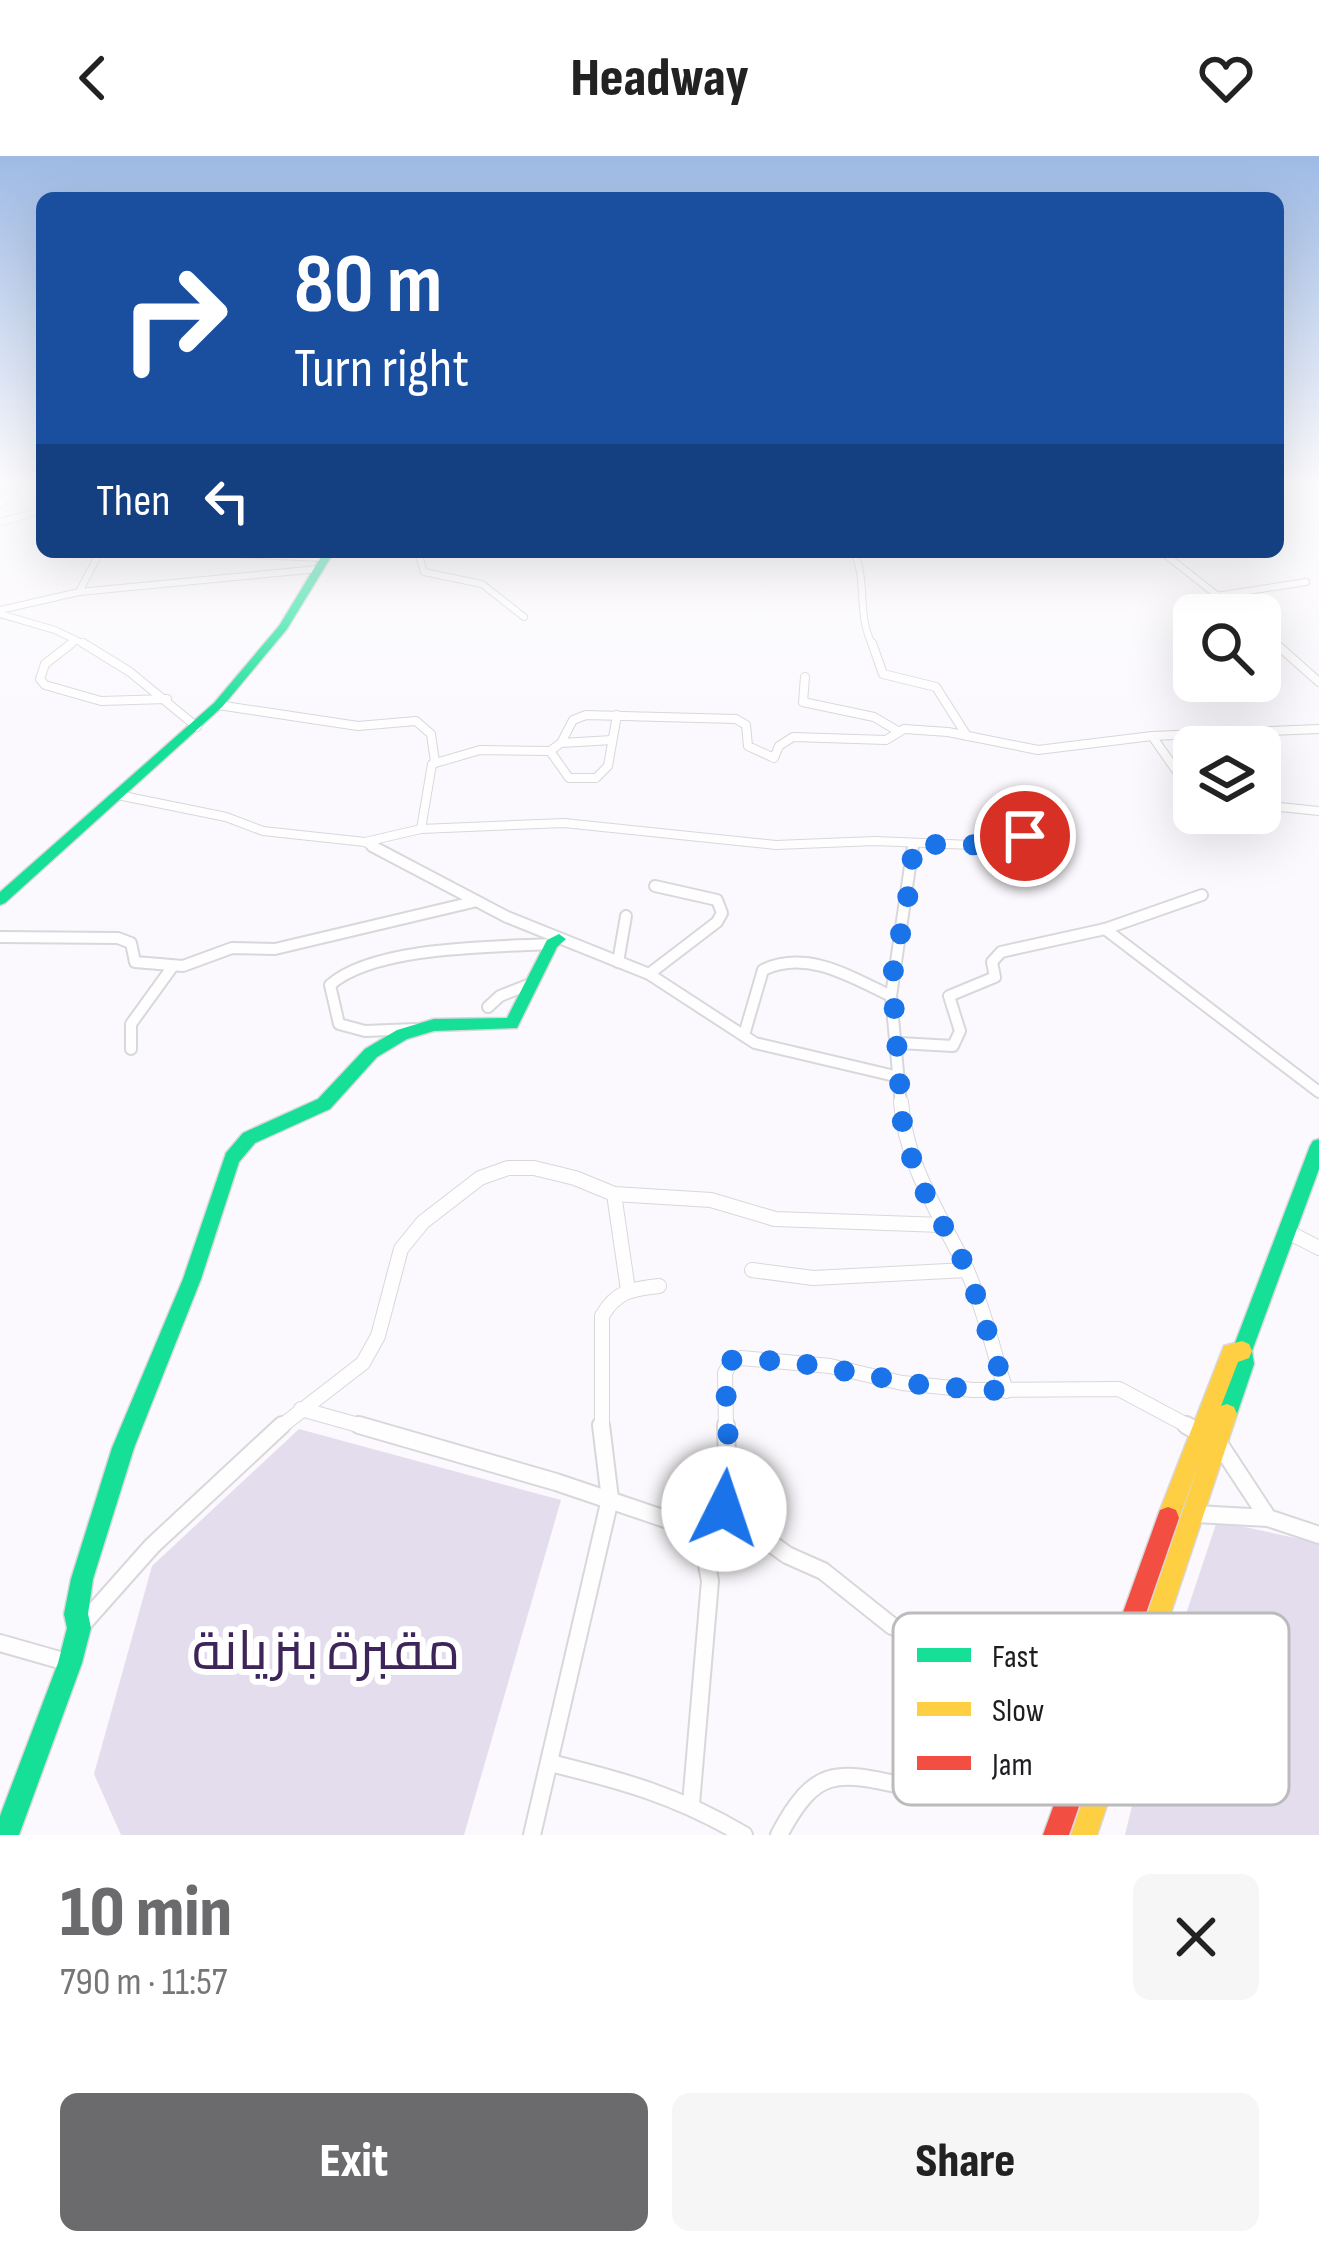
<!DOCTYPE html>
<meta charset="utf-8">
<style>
:root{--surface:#fff;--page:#f6f6f6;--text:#222;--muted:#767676;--accent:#6b6a6d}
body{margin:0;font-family:"Sofia Sans Condensed",Cairo,sans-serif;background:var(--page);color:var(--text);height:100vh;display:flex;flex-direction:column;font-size:45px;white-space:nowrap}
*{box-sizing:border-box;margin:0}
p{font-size:39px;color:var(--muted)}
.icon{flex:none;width:66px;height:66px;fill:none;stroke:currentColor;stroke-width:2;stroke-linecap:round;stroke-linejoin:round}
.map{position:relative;height:1679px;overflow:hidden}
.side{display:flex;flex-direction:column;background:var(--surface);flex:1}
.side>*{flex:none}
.top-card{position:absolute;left:36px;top:36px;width:1248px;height:366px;border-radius:18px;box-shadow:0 12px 48px #0002;background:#1a4fa0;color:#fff;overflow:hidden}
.buttons{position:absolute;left:1173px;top:438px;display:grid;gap:24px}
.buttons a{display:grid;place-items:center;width:108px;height:108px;border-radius:18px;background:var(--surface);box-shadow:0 12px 48px #0002;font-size:60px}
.pin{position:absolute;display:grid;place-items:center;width:102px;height:102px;color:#fff;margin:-51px;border:6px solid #fff;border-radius:50%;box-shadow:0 3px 12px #0007}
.me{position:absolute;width:132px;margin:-66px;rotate:4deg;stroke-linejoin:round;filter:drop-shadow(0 0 9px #0008)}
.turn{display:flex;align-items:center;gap:42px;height:252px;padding:0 60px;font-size:54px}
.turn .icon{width:156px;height:156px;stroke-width:2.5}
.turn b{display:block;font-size:84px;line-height:102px}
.then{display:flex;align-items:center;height:114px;padding:0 60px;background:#0003;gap:24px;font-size:45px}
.round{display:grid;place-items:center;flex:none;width:126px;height:126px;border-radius:18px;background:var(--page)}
.headline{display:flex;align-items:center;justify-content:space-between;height:204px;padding:0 60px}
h1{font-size:72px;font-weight:800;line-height:90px;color:var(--accent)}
.button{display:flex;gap:24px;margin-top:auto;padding:24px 60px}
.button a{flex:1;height:138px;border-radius:18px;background:var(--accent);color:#fff;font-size:48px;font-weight:800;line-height:138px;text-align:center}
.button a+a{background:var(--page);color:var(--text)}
header{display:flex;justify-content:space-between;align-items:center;height:156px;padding:0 60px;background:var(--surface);font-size:54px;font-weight:800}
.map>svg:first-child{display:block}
.green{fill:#e4ddee}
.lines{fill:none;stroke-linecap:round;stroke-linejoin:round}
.street-far4-casing{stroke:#d8d7da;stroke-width:8}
.street-far3-casing{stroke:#d8d7da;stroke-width:10}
.street-far2-casing{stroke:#d8d7da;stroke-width:14}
.street-far1-casing{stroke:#d8d7da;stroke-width:16}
.street-casing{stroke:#d8d7da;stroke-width:20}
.fast-casing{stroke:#d8d7da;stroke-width:3}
.slow-casing{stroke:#d8d7da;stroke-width:3}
.jam-casing{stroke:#d8d7da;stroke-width:3}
.street-far4{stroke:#fefeff;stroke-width:6}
.street-far3{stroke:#fefeff;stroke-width:8}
.street-far2{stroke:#fefeff;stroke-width:10}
.street-far1{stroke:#fefeff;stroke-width:14}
.street{stroke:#fefeff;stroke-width:16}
.fast{fill:#16e098;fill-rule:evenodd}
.slow{fill:#ffcf43;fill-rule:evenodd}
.jam{fill:#f24e42;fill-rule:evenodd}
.route{stroke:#1a73e8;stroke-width:21;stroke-dasharray:0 37.8}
.labels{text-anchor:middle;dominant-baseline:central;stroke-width:12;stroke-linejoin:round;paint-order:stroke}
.near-park-label{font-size:54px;fill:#3e2559;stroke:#fff}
.key{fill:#fff;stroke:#bcbbbc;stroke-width:3}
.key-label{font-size:33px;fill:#1e1d20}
</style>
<header><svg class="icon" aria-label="back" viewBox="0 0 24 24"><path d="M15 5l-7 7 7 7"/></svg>Headway<svg class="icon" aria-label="heart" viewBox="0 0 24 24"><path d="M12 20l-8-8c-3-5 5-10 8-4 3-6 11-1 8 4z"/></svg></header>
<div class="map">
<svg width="1319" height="1679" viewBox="0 0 1319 1679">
<rect width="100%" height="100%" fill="#fbf9fd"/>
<g class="green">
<path d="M299,1273l262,71 -97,335h-343l-27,-61 58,-208z"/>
<path d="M1217,1365l102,22v292h-194l33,-137z"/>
</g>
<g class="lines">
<defs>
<g id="street-far4">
<path d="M0,331l15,3 -15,15"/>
<path d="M0,366l42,-11"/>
<path d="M182,396l143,6"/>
<path d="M418,396l6,20 58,12 42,33"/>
<path d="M854,396c14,31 2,63 19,94"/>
<path d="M1162,396l80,63"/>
<path d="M79,436l21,-40"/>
<path d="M1216,440l90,-14"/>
<path d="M0,454l79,-18 239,-23"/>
<path d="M0,458l55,16 33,16"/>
<path d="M1260,473l19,17"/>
<path d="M68,490l6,-5"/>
</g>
<g id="street-far3">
<path d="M72,487l-27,21 -5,15 5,6 56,16 66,-2"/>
<path d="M83,487l47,29 67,55"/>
<path d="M872,487l11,31 53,13 31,49"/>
<path d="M1275,487l44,39"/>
<path d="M805,521l-2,25 71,15 22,13"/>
<path d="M218,549l140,21 58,-5 15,13 4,28"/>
<path d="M1152,580l42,60"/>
<path d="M561,587l51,-3"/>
<path d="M550,595l19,27h27l12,-12 9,-51"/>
<path d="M118,639l108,22 37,14 102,11 13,7"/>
<path d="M1260,649l59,6"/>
<path d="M421,673l11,-65 48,-14 70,1 11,-8 12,-23 13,-5 150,4 10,6 2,21 26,12 5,-12 14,-9 93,3 18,-11 44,3 90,18 114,-14 167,-7"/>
<path d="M365,686l56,-13 143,-6 212,22 99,-4 97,4 53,-9"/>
<path d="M912,693l1,-5"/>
</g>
<g id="street-far2">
<path d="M372,690l135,71 142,57 106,69 144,34"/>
<path d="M1105,773l214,163"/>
<path d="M0,781l118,1 13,5 4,19 48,4 49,-18 43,1 198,-47"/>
<path d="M618,806l8,-46"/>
<path d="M649,818l68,-52 5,-9 -5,-13 -62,-14"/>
<path d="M488,851l12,-11 33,-13"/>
<path d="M416,873l-51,2 -26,-7 -9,-39c44,-39 163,-38 222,-41"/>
<path d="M744,879l19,-65c44,-21 88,7 128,26"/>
<path d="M899,887l54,3 7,-15 -11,-35 46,-19 -3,-15 9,-10 104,-23 97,-34"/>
<path d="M131,893v-25l42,-58"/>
<path d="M901,949l-10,-109 22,-150"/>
</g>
<g id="street-far1">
<path d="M901,946c5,63 37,109 64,164 18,39 28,84 41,125"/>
<path d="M614,1038l14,96"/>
<path d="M1288,1076l31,16"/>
<path d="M752,1114l61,8 154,-8"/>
<path d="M301,1253l68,19"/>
<path d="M279,1272l84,-65 15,-27 23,-87 22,-27 57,-44 28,-10h26l41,10 39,16 97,6 64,19 167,6"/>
<path d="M602,1272v-112c14,-25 30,-27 57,-30"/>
<path d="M726,1272l-1,-55 7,-13 9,-2 89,8 72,17 71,7 146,-1 73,39"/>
</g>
<g id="street">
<path d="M359,1269l197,57 133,45 28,-11 11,-16 -2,-75"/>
<path d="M1186,1269l12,7"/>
<path d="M1220,1289l48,73"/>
<path d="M724,1353l63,46 36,16 69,55 66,21 165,-4"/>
<path d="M1196,1358l72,4 51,17"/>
<path d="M81,1470l71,-80 130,-121"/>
<path d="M0,1487l70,20"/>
<path d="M550,1607c74,18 128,33 194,72"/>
<path d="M691,1648l19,-223 -10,-55"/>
<path d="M532,1679l78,-336 -9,-74"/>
<path d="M779,1679c37,-70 58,-64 130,-48"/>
</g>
<g id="fast">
<path d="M324,396h10l-47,77 -65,78 -217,196 -5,2v-13l214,-189 65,-77z"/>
<path d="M559,778l7,5 -9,8 -40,81 -83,3 -27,8 -30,18 -47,52 -75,34 -16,19 -38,117 -67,169 -41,131 -5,35 3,14 -9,35 -63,172h-19v-19l58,-153 9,-35 -3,-14 7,-35 41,-131 71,-169 43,-126 17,-20 75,-34 47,-50 32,-19 37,-11 73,-1 40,-78z"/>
<path d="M1319,983v30l-67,182 2,13 -17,50 -3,7 -7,3 -7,-3 -3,-7 17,-50 -2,-13 78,-205 3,-5z"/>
</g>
<path id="slow" d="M1242,1185l7,3 3,7 -3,7 -11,4 -17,44 6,-2 7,3 3,7 -140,421h-26l130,-377 -25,68 -8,3 -8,-3 -3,-8 67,-172z"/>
<path id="jam" d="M1168,1351l8,3 3,8 -110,317h-26l114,-317 3,-8z"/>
</defs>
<use href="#street-far4" class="street-far4-casing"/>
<use href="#street-far3" class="street-far3-casing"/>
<use href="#street-far2" class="street-far2-casing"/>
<use href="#street-far1" class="street-far1-casing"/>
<use href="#street" class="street-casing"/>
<use href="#fast" class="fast-casing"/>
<use href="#slow" class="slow-casing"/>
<use href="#jam" class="jam-casing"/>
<use href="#street-far4" class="street-far4"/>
<use href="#street-far3" class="street-far3"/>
<use href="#street-far2" class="street-far2"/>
<use href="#street-far1" class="street-far1"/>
<use href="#street" class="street"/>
<use href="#fast" class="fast"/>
<use href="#slow" class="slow"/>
<use href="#jam" class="jam"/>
</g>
<linearGradient id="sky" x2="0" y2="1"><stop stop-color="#9ebae5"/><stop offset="0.58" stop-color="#fdfcfe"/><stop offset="1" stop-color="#fdfcfe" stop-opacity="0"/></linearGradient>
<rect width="1319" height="562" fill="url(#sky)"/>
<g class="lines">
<path class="route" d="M724,1353l6,-35 -5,-101 7,-13 56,1 140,25 78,5 -38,-121 -49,-88 -16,-52 -11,-152 19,-98 2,-36 59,1 53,-9"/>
</g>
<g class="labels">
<g class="near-park-label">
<text x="326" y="1496">مقبرة بنزيانة</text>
</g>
</g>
<rect x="893" y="1457" width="396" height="192" rx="18" class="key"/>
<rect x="917" y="1492" width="54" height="14" fill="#16e098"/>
<rect x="917" y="1546" width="54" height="14" fill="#ffcf43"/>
<rect x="917" y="1600" width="54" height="14" fill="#f24e42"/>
<g class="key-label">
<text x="992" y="1511">Fast</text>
<text x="992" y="1565">Slow</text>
<text x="992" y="1619">Jam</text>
</g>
</svg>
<div class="buttons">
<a><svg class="icon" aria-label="search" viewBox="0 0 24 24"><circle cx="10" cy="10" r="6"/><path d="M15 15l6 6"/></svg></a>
<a><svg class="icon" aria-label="layers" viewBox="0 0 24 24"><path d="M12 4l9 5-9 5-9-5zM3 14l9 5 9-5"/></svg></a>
</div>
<div class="pin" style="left:1025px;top:680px;background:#d93025"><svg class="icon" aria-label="arrive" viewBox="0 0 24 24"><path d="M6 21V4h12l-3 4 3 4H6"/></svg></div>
<svg class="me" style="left:724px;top:1353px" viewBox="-20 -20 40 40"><circle r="19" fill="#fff"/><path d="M0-13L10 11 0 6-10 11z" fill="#1a73e8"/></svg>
<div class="top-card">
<div class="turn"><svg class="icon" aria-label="right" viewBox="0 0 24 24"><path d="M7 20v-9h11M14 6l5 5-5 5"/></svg><div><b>80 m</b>Turn right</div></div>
<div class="then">Then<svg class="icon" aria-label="left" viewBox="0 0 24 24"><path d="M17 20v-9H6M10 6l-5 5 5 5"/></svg></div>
</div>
</div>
<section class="side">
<div class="headline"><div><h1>10 min</h1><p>790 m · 11:57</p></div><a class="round"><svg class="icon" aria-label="close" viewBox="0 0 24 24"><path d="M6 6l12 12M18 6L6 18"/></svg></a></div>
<div class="button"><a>Exit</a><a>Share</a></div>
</section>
